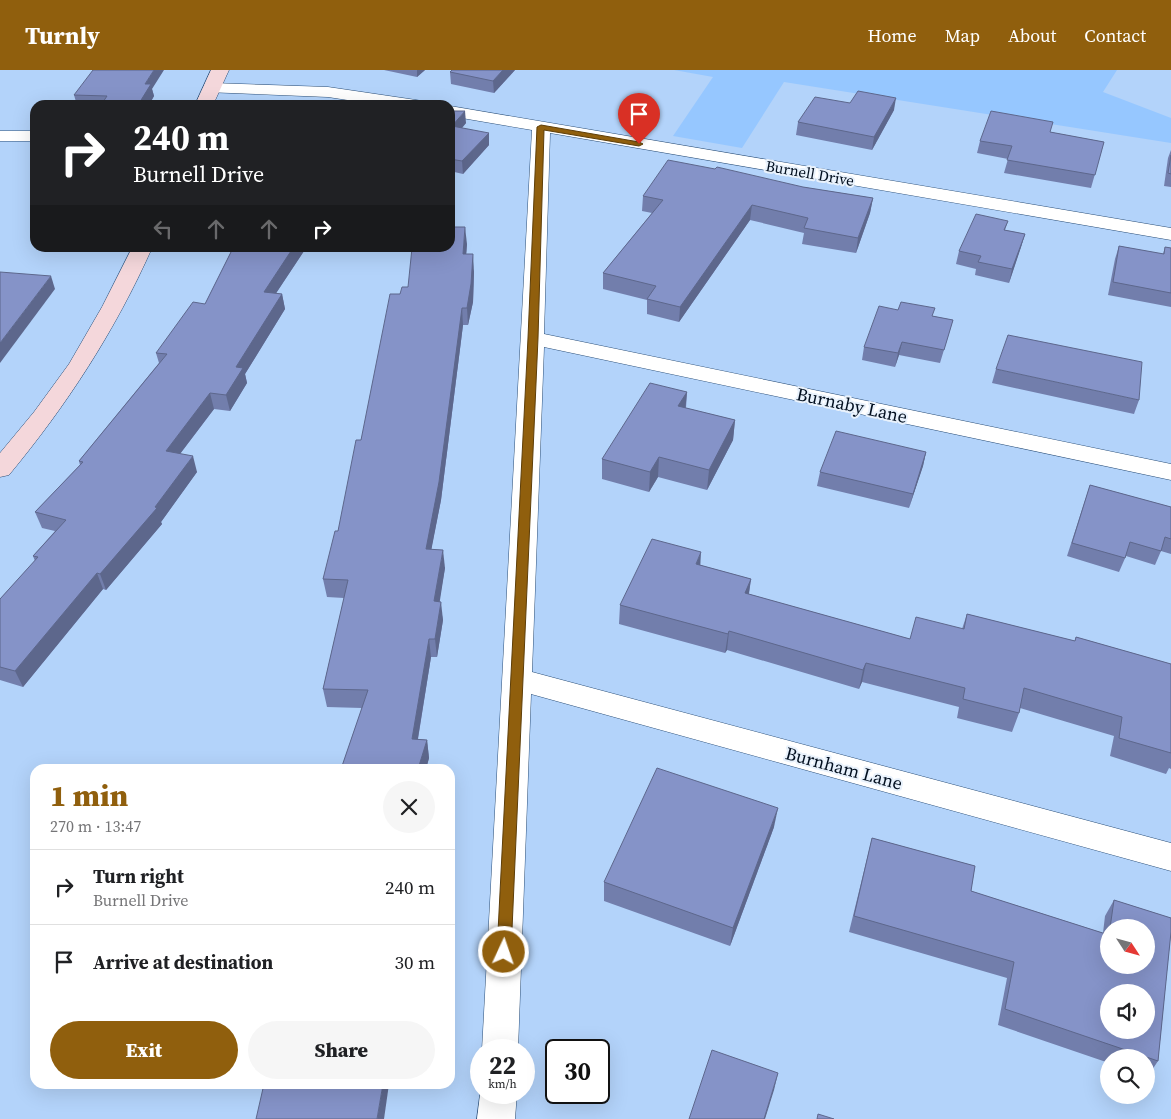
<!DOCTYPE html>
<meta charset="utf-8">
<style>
:root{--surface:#fff;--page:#f6f6f6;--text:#202124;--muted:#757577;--line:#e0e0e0;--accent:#905f0d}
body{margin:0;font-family:"Source Serif 4",serif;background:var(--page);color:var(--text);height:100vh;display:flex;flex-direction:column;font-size:19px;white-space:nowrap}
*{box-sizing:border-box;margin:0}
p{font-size:16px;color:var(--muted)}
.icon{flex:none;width:28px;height:28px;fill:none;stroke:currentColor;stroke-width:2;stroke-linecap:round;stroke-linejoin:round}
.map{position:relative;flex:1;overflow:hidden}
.panel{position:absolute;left:30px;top:694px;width:425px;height:325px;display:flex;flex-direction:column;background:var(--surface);border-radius:15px;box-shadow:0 5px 20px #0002}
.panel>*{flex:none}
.hud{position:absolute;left:30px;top:30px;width:425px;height:152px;border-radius:15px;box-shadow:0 5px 20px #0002;background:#202124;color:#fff;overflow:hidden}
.needle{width:32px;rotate:126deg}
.buttons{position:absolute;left:1100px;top:849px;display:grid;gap:10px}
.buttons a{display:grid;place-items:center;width:55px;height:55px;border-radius:50%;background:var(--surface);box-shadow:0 5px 20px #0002;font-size:25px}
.speed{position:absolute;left:470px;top:969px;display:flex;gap:10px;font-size:25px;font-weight:700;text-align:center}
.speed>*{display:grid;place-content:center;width:65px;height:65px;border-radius:50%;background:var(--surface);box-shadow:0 5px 20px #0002;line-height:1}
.speed small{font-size:12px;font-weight:400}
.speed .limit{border:2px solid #111;border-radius:8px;background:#fff;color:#111}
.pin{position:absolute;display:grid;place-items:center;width:42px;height:42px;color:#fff;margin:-51px -21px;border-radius:50% 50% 50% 0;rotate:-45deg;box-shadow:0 0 5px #0007}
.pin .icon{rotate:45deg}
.me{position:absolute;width:55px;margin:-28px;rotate:3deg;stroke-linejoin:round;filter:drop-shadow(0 0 4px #0008)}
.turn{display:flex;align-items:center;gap:18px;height:105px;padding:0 20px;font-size:22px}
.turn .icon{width:65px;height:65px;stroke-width:2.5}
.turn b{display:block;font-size:35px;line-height:42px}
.lanes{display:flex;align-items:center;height:48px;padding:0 20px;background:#0003;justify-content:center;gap:25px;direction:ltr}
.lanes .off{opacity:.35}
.round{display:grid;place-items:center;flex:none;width:52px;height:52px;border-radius:26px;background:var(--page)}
.summary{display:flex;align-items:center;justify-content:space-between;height:85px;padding:0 20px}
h1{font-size:30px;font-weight:800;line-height:38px;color:var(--accent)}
.cta{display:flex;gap:10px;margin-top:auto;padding:10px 20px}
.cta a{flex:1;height:58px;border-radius:30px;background:var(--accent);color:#fff;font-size:20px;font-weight:800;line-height:58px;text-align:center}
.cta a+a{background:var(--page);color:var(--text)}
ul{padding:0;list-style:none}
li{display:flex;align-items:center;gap:15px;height:75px;padding:0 20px;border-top:1px solid var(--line)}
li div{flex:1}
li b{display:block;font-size:19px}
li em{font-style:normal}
header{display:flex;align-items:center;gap:30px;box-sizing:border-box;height:70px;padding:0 25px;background:var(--accent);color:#fff}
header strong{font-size:24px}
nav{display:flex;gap:28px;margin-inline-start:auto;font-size:18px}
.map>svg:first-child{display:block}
.green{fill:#96c7ff}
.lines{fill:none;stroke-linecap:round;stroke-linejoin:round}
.street-casing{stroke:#2a4e77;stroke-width:1}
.secondary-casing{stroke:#2a4e77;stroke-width:1}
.street{fill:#fff;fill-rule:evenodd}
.secondary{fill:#f4d7db;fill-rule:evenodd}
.wall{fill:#727eac;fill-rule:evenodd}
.shaded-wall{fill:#5d678c}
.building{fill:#8593c8;stroke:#5d678c;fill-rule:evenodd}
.route{fill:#905f0d;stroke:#5e3e08}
.labels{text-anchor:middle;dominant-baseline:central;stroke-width:4;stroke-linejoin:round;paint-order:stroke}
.far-street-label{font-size:15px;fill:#020f1f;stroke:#e9f2fc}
.street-label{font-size:18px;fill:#020f1f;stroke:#e9f2fc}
</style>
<header>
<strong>Turnly</strong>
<nav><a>Home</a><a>Map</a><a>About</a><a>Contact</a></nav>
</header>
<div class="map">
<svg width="1171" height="1049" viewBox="0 0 1171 1049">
<rect width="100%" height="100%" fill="#b3d3fa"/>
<path class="green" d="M674,0h443l-14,22 68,26v25l-387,-61 -42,66 -69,-12 40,-59z"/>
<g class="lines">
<defs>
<g id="street">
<path d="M212,13l116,4 88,13 6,1 3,4h-45l-52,-8 -122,-5 -3,-4 3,-4z"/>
<path d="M450,36l721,122v12l-621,-107 -6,201 627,130v16l-627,-133 -12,325 639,171v28l-640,-177 -13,356h-36l50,-920 -82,-14z"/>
<rect x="0" y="61" width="35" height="10"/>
<path d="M481,1017v5h36l-2,27h-38z"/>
</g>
<g id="secondary">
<path d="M211,0h18l-16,35h-18z"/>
<path d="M132,178h20c-37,83 -85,157 -143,227l-9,2v-24l34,-41 35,-48 33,-57z"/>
</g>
</defs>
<use href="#street" class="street-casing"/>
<use href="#secondary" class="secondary-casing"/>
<use href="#street" class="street"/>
<use href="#secondary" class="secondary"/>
</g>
<g class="wall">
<path d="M384,0h41l-8,7z"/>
<path d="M452,0h63l-21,23 -43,-9 -1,-12z"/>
<path d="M152,19l2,7 -5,9h-72l-3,-10z"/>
<path d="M850,33l44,7 -22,40 -76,-15 2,-13z"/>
<path d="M450,41l16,12 -4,5 27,17 -26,29 -13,-3z"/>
<path d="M1050,62l54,10 -13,46 -87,-15 4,-14 -31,-6 3,-12z"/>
<path d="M1171,80v37l-7,-1 4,-28z"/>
<path d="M803,117l70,11 -3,15 -14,40 -54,-9 2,-11 -54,-13 -71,102 -32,-8v-14l-44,-11v-16l49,-60 -10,-2 1,-15z"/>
<path d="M1008,151l-3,9 20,4 -4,13 -12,36 -34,-8 1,-6 -20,-5 3,-13z"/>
<path d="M467,174l-1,10 8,18 -1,30 -5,23h-5l-22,175 -10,50 14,18 -6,34 4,18 -6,37h-6l-13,82 9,1 2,18 -3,11h-85l21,-61 -35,-1 -4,-18 21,-91 -17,-1 -4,-18 15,-48 23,-91 39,-146 8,-7z"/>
<path d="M1119,176l44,8 2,-7 6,1v59l-63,-12 7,-36z"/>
<path d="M217,178h89l-30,45 6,1 3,15 -40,65 2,9 -17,28 -16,-2 -34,45 17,18 -36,50 1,2 -56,66 -3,-1 -80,98 -23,-7v-81l35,-38 -2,-5 22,-25 -13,-3 -7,-16 45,-47 -1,-4 80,-98 -3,-10 49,-49 27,-54 -15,-1z"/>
<path d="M933,246l20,4 -13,43 -41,-8 -4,12 -33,-7 2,-13z"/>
<path d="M996,299l143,31 -5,14 -142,-31z"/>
<path d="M687,322l-1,16 49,12 -2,20 -26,50 -49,-13 -9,15 -47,-13v-20z"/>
<path d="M926,382l-3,14 -14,42 -92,-22 3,-14z"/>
<path d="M1090,415l81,22v47l-10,-3 -6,14 -29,-9 -7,16 -52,-16z"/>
<path d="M700,495l51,14 -2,15 161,45 52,-10 5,-15 108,27 1,-4 95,27v105l-2,-1 -3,6 -56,-18 4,-20 -94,-28 -1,5 -7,19 -55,-14 2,-11 -97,-25 -3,7 -132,-39 -2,3 -106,-29 1,-19z"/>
<path d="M774,757l-44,119 -126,-45v-19z"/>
<path d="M872,768l103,28 -4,25 132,42 2,-17 9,-16 57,18v14l-13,129 -10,15h-2v-18h-37v5l-111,-38 9,-47 -158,-46zM1109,858h37v37h-37zM1109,922h37v38h-37z"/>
</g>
<g class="shaded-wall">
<path d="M154,0h10l-12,19 2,7 -5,9h-11l7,-21z"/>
<path d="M417,0h8l-8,7z"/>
<path d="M503,0h12l-21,23 -1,-12z"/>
<path d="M896,28l-2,12 -22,40 2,-13z"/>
<path d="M465,41l1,12 -13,15 -1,-12z"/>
<path d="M489,63v12l-26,29 -1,-13z"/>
<path d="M873,128l-3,15 -14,40 2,-15z"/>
<path d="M752,135l-2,15 -71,102 1,-15z"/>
<path d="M465,157l2,17 -2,27 -2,-17z"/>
<path d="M1025,164l-4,13 -12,36 3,-14z"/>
<path d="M293,178h13l-39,59 -3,-15z"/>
<path d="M473,184l1,18 -1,30 -5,23 -1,-17z"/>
<path d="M51,206l4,13 -55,74v-20z"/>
<path d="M282,224l3,15 -40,65 2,9 -17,28 -4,-16 10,-28z"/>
<path d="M462,238l1,17 -22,175 -13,67 -2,-18z"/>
<path d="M902,272l-3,13 -4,12 3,-14z"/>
<path d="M687,322l-2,20 -7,-6z"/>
<path d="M210,323l4,16 -44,58 -4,-16z"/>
<path d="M735,350l-2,20 -26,50 2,-20z"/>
<path d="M926,382l-3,14 -14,42 4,-14z"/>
<path d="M193,386l4,16 -36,50 1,2 -56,66 -6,-16 55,-67z"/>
<path d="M659,387l-1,20 -9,15 1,-20z"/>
<path d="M443,480l2,18 -8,51 -3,-18z"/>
<path d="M701,482l-1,19 -4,-7z"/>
<path d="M97,503l6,16 -80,98 -8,-16z"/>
<path d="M751,509l-3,19 -3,-5z"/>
<path d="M441,532l2,18 -6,37 -2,-18z"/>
<path d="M729,561l-2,19 -2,3 3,-19z"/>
<path d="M429,569l2,18 -16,99 -3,-17z"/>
<path d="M866,593l-4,19 -3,7 4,-19z"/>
<path d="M427,670l2,18 -3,11h-8z"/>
<path d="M778,738l-4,19 -44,119 3,-18z"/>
<path d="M778,1003l-4,17 -9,29h-1z"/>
<path d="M383,1014h6l-5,35h-7z"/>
</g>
<g class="building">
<path d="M93,0h61l-9,14h6l-13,21h-37l6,-9 -33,-1z"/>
<path d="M452,0h51l-10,11 -43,-9z"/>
<path d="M858,21l38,7 -22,39 -76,-15 17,-25 35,6z"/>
<path d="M450,41h15l-13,15 37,7 -27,28 -12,-2z"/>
<path d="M991,41l62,11 -3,10 54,10 -9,33 -88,-15 5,-14 -32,-5z"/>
<path d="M1171,85v19l-3,-1z"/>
<path d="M668,90l47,9 2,-2 86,20 70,11 -15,40 -54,-10 4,-10 -56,-13 -72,102 -33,-8 9,-13 -53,-13 60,-73 -20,-4z"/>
<path d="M976,144l32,7 -4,9 21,4 -13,35 -34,-7 3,-6 -22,-5z"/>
<path d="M450,157h15l-2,27h10l-2,30 -4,24h-5l-23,174 -13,67 17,1 -9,51 7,1 -6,37h-6l-17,100 15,1 -9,29h-77l27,-79 -45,-1 25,-109 -25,-1 12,-48h3l18,-91h5l29,-146h10l2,-7h6l4,-39h38z"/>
<path d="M1119,176l45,8 1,-7 6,1v45l-58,-11z"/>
<path d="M233,178h60l-29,44 18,2 -46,73 7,1 -17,27 -16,-2 -44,58 27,5 -38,51 2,1 -57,66 -3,-1 -82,98 -15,-4v-68l38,-42 -5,-1 33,-36 -31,-8 48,-50 -4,-1 88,-107 -11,-1 37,-51 12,2z"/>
<path d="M0,202l51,4 -51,67z"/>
<path d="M901,232l34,6 -3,8 21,4 -9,30 -42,-8 -4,11 -34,-6 15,-41 19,4z"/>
<path d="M1008,265l134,27 -3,38 -143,-31z"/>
<path d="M650,313l37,9 -9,14 57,14 -26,50 -50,-13 -9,15 -48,-13z"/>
<path d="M836,361l90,21 -13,42 -93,-22z"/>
<path d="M1090,415l81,22v32l-6,-2 -4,14 -31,-9 -5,16 -53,-15z"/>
<path d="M652,469l49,13 -5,12 55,15 -6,14 165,46 6,-22 48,12 3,-15 108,27 1,-4 95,27v89l-52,-15 3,-21 -98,-29 -5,25 -56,-14 2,-11 -99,-25 -3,7 -134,-39 -1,3 -108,-29z"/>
<path d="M657,698l121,40 -45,120 -129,-46z"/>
<path d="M872,768l103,28 -4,25 138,44v30h37v-37h-36l4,-28 57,18v14l-13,129 -153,-52 9,-47 -160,-46zM1109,922h37v38h-37z"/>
<path d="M712,980l66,23 -14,46h-75z"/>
<path d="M264,1014h119l-6,35h-121z"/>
<path d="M818,1044l16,5h-17z"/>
</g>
<path class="route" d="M541,55l98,17 4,2 -4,2 -95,-16 -6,208 -27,614 -2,5 -5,2 -5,-2 -2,-5 31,-614 9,-211z"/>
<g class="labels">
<g class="far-street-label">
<text transform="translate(810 103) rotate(10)">Burnell Drive</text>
</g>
<g class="street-label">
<text transform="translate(852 335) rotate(12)">Burnaby Lane</text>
<text transform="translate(844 698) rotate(15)">Burnham Lane</text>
</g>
</g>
</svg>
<div class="buttons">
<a><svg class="needle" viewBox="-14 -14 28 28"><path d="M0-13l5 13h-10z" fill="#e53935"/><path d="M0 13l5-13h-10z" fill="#757577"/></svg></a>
<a><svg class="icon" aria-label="sound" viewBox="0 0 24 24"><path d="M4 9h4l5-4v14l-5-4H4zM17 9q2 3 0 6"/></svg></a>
<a><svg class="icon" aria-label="search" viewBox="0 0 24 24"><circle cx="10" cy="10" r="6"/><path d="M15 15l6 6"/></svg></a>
</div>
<div class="speed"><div>22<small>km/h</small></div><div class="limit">30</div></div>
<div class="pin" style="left:639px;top:74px;background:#d93025"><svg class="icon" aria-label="arrive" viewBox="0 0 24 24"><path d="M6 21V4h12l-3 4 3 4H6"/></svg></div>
<svg class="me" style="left:504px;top:882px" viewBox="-20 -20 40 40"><circle r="17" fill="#905f0d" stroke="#fff" stroke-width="3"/><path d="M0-11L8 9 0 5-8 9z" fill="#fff"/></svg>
<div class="hud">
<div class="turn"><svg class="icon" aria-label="right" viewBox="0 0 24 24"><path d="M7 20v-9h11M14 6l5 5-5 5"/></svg><div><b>240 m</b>Burnell Drive</div></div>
<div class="lanes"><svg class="icon off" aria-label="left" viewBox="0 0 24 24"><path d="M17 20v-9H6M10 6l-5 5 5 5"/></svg><svg class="icon off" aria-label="ahead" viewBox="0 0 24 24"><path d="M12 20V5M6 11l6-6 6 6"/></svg><svg class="icon off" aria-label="ahead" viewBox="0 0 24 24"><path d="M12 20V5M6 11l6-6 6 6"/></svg><svg class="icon" aria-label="right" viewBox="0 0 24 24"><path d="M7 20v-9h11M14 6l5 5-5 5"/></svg></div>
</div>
<section class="panel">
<div class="summary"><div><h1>1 min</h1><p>270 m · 13:47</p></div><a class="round"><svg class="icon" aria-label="close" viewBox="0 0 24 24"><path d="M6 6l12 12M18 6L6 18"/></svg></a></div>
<ul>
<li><svg class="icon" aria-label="right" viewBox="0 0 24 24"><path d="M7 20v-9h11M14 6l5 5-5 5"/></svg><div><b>Turn right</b><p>Burnell Drive</p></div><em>240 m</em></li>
<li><svg class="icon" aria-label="arrive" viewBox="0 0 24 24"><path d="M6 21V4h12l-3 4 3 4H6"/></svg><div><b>Arrive at destination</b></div><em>30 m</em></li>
</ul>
<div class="cta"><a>Exit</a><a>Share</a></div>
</section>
</div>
